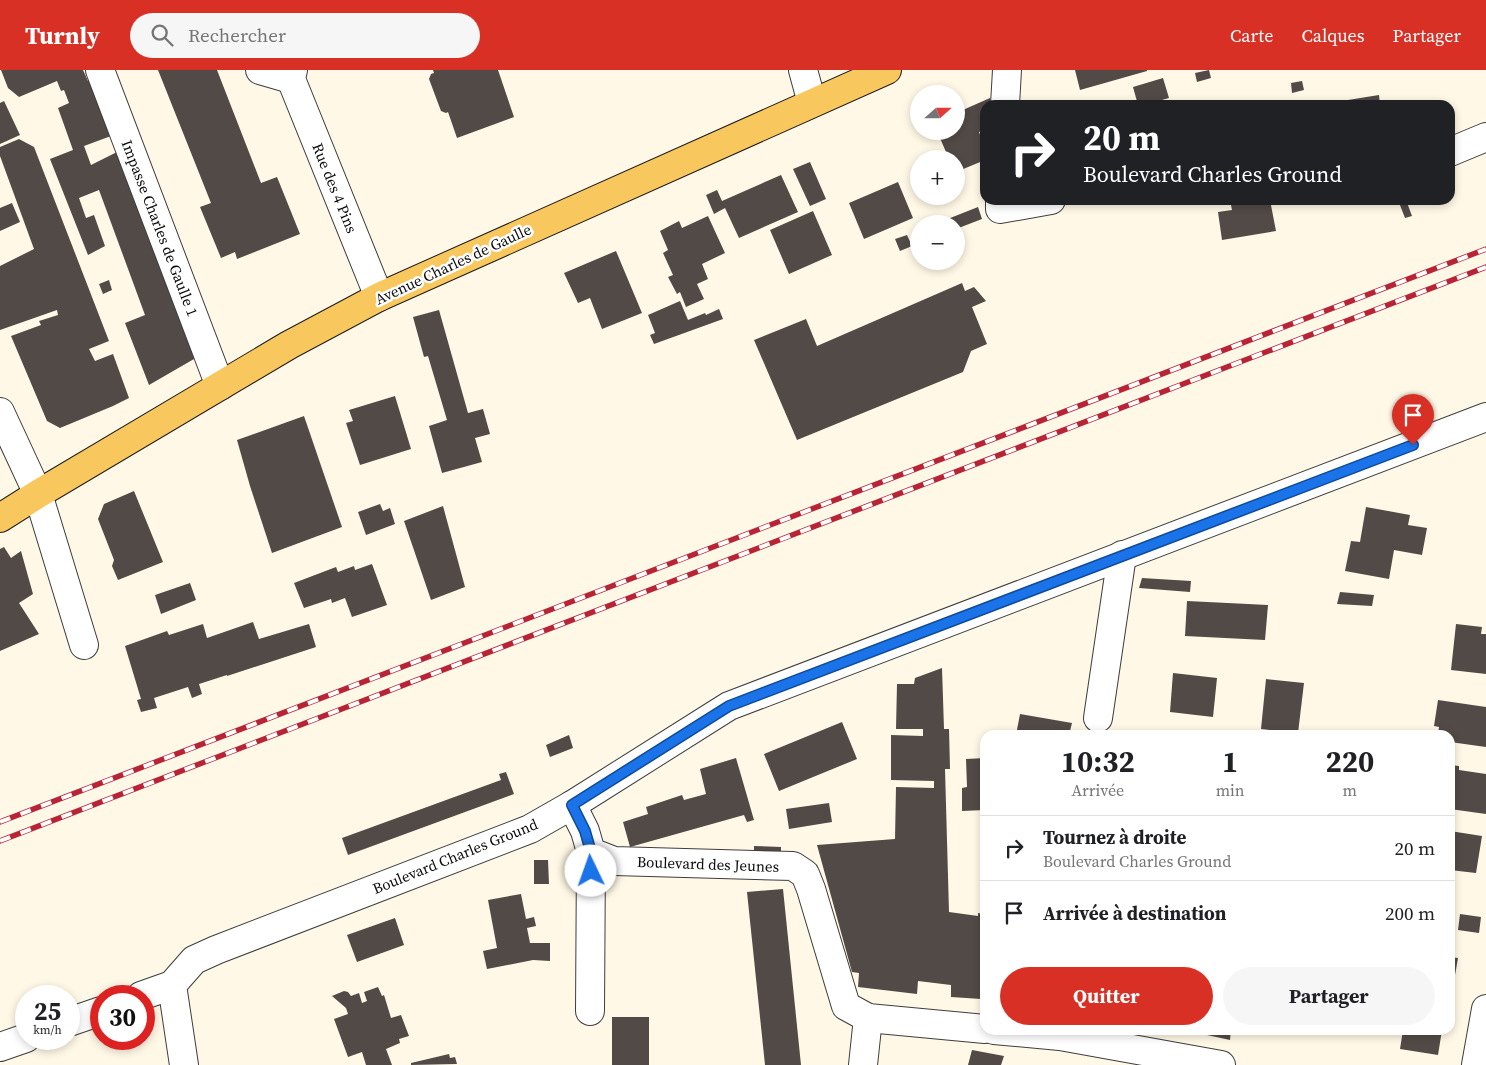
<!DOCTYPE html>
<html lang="fr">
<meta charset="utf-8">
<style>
:root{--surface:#fff;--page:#f6f6f6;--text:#202124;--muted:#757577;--line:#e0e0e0;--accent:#d93025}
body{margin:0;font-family:"Source Serif 4",serif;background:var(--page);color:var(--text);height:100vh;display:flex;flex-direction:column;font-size:19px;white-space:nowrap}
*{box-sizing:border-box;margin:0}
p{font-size:16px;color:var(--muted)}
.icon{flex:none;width:28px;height:28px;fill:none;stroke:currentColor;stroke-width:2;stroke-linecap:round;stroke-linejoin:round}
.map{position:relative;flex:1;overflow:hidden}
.sheet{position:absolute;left:980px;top:660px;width:475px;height:305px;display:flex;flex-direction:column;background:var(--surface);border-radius:15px;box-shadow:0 2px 8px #0003}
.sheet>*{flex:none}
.hud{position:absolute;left:980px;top:30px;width:475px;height:105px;border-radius:15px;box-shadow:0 2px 8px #0003;background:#202124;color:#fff;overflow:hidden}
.needle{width:32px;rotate:69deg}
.fabs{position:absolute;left:910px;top:15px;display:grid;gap:10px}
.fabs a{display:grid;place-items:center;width:55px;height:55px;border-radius:50%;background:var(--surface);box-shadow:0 2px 8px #0003;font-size:25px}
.speed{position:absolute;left:15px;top:915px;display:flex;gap:10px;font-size:25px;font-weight:700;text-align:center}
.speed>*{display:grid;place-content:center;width:65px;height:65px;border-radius:50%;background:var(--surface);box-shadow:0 2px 8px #0003;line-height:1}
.speed small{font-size:12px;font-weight:400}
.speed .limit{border:8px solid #d22;background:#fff;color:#111}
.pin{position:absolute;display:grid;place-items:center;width:42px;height:42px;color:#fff;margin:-51px -21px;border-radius:50% 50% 50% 0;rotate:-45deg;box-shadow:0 0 5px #0007}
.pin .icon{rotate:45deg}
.me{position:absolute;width:55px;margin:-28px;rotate:357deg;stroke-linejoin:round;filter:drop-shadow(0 0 4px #0008)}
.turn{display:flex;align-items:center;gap:18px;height:105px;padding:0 20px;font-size:22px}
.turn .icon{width:65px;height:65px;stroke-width:2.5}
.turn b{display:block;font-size:35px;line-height:42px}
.eta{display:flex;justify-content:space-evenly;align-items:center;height:85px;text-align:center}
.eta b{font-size:30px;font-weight:700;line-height:35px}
.primary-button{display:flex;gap:10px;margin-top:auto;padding:10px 20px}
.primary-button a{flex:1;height:58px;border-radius:30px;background:var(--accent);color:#fff;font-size:20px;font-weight:700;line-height:58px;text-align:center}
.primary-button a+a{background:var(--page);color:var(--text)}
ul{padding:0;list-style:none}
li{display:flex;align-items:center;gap:15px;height:65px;padding:0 20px;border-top:1px solid var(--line)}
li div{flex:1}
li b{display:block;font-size:19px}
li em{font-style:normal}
header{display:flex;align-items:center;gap:30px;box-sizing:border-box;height:70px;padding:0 25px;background:var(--accent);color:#fff}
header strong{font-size:24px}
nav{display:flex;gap:28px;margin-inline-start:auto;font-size:18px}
.search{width:350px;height:45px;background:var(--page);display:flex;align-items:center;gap:12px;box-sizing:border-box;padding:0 18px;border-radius:28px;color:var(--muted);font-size:19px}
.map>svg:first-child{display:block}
.building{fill:#524a46}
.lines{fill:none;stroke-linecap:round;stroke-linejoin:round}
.minor-casing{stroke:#3d3d3d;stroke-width:30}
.major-casing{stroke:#1b1b1b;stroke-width:30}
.minor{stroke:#fff;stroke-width:28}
.major{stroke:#f8c75e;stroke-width:28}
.rail-casing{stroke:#b72436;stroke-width:5.5}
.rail{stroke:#fff;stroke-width:4;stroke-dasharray:11;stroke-linecap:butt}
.route-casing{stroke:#114b97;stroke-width:12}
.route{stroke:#1a73e8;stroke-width:9}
.labels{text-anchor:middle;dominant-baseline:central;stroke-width:5;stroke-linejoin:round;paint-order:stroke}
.street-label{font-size:15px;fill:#0a0a0a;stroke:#fff}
</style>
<header>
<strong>Turnly</strong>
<div class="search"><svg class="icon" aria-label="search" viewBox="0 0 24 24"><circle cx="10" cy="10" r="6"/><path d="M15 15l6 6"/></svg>Rechercher</div>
<nav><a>Carte</a><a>Calques</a><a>Partager</a></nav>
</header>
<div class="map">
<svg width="1486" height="995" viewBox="0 0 1486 995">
<rect width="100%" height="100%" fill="#fff8e6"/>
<g class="building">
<path d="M1,0h82l5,11 3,-1 20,56 -27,10 7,19 30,-15 74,200 -1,9 -45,26 -24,-62 20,-8 -46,-125 -20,8 7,20 8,-3 11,31 -17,9 -38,-96 23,-9 -15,-42 11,-5 -5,-13 -3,1 -4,-10 -38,16 -11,-9z"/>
<path d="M158,0h59l44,113 16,-6 23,57 -63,25 -2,-7 -14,6 -21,-51 11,-4z"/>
<path d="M433,0h65l16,47 -57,21 -9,-26 -2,1 -5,-2 -12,-32 2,-5 3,-1z"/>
<path d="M1075,0h72v1l-67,19z"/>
<path d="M1209,0l2,8 -14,4 -2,-9z"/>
<path d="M1163,8l6,20 -25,7h-6l-5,-18z"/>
<path d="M1302,11l2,9 -12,3 -1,-10z"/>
<path d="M1379,25l1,10h-57v-1z"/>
<path d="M990,28l2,7h-7v25l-6,2 6,15v13l-29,12v-13h-7l-12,-28h19v-18z"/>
<path d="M4,31l16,34 -20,9v-41z"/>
<path d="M19,69l15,8 75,194 -20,8 6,12 18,-7 16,44 -16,8 -53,22 -13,-7 -36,-85 30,-11 -2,-4 19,-6 -1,-5 -57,20v-64l34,-17 -34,-93v-9z"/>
<path d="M810,92l16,37 -16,7 -17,-37z"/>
<path d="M781,105l17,37 -59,26 -14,-30 -11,6 -8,-19 11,-5 5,11z"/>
<path d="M898,112l15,36 -49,21 -15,-36z"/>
<path d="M1230,130h40l6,31 -54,9 -4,-28 14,-2z"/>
<path d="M1398,130h8l6,16 -7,2z"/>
<path d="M12,133l8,19 -20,9v-23z"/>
<path d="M978,137l4,12 -26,10v-5h-21z"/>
<path d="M813,141l19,44 -43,19 -19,-44z"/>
<path d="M708,146l17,37 -23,11 6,15 -11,5 7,15 -18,8 -6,-15 -3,2 -9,-17 5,-2 -10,-22 5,-3 -8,-19 19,-10 3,7z"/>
<path d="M907,165l5,11 -12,5 -5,-12z"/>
<path d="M616,181l26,62 -40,16 -12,-31 -12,5 -14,-30z"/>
<path d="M109,210l3,10 -9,4 -4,-10z"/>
<path d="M962,213l3,8 9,-4 12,14 -14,6 15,37 -16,7 -8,21 -166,68 -43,-100 52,-21 11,27z"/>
<path d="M680,231l8,19 17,-7 1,2 13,-6 4,10 -69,25 -4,-9 5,-2 -7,-18z"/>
<path d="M439,240l29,103 15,-4 7,25 -15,4 7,24 -40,11 -13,-47 18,-6 -19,-64 -4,1 -11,-40z"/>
<path d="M395,326l16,53 -51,16 -14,-42 7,-2 -4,-11z"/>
<path d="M304,346l38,111 -70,26 -22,-67 -13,-46z"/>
<path d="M134,421l29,71 -45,18 -6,-14 2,-6 -16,-41 6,-15z"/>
<path d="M380,434l3,7 7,-3 5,16 -29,11 -8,-23z"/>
<path d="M443,436l22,81 -34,13 -27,-79z"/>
<path d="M1366,437l44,8 -2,10 19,3 -5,27 -28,-5 -5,29 -44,-8 6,-30 9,1z"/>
<path d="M4,477l7,11 10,-7 12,43 -14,9 20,31 -39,17v-102z"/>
<path d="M372,494l15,41 -35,12 -7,-19 -13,5 -1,-4 -27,9 -10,-25 42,-16 2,5 16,-6 1,4z"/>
<path d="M1142,508l49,3 -1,11 -51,-4z"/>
<path d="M190,513l6,17 -35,14 -6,-19z"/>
<path d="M1340,522l34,3 -2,11 -35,-2z"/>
<path d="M1187,531l81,4 -3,35 -80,-4z"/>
<path d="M253,552l6,17 50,-15 7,23 -89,29v-1l-28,9 3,10 -10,4 -4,-11 -34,11 3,10 -16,4 -4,-12 4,-1 -16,-53 42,-15 2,4 34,-11 4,14z"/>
<path d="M1456,554l26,3 -1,7h5v40l-35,-4z"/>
<path d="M942,598l2,61h5l1,40h-5l4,143 29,4v-3l7,1v75h-3l-1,10 -30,-2v-12l-33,-4 -1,13 -59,-7 1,-14 -7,-1 -35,-127 78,-6 1,-52 38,1v-7l-43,-1v-45l32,1v-7h-27l1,-45h17l1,-6z"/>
<path d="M1173,603l44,5 -4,39 -43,-5z"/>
<path d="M1266,609l38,4 -6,50 -37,-4z"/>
<path d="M1438,630l48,7v40l-36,-5v-7h-12l1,-8 -5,-1z"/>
<path d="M1020,644l52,9 -3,12h-53z"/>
<path d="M842,652l15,37 -78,32 -15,-37z"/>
<path d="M569,665l4,13 -23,9 -4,-12z"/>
<path d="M736,688l18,62 -7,2 -3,-7 -114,32 -7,-25 25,-8 -2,-7 36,-12 2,5 22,-6 -6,-25z"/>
<path d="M985,688v52l-23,1v-23l5,-1 -1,-28z"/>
<path d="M1450,695l9,1v4l27,4v40l-36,-5z"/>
<path d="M506,702l8,22 -166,61 -6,-17 159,-58 -2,-6z"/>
<path d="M829,733l3,19 -43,7 -3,-20z"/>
<path d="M1450,761l32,5 -6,37 -26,-3z"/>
<path d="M754,776l27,1v7l-27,-1z"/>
<path d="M534,790h14l1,24h-15z"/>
<path d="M783,819l18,176h-36l-18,-173z"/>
<path d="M521,824l5,25 8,-2 2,9 -9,2 3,15h20v18l-17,-1 -46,9 -4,-18 14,-3 -9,-48z"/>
<path d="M1460,844l21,3 -2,16 -21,-3z"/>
<path d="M395,848l9,27 -47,17 -10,-27z"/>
<path d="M1450,887l8,1 -7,40h-1z"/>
<path d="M378,917l4,9 2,-1 7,23 10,-3 8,21 -10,3 1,4 -14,6 6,16h-26l-4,-13 -14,5 -14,-38 14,-5 -2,-6 -14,-12 12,-5 4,1 3,4 8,-3 3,10 5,-2 -3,-9z"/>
<rect x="612" y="947" width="37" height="48"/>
<path d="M1184,960h47l-1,10z"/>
<path d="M1403,960h39l-4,25 -38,-6z"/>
<path d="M972,980l32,6 -3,9h-33z"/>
<path d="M449,984l1,4 5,-1 2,7 -46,1v-2z"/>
</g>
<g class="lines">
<defs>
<g id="minor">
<path d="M100,0l120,316"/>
<path d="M260,0l31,9"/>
<path d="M293,0l-2,9 88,218"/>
<path d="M803,0l9,33"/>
<path d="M1005,35l2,-35"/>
<path d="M1450,82l36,-15"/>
<path d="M1000,130v9l51,-9"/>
<path d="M0,342l38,82 46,151"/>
<path d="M1098,648l24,-163"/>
<path d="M572,735l13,26 6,21 23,9 179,5 12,8 6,15 35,117 22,12 117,11"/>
<path d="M172,915l12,80"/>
<path d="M141,926l31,-11 22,-25 22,-10 314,-121 42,-24 157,-99 757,-289"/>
<path d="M590,941l1,-159"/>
<path d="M69,952l32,-11"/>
<path d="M994,960l66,6 161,29"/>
<path d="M0,977l26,-9"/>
<path d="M863,995l5,-47"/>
<path d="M1476,995l10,-56"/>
</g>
<path id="major" d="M0,448l38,-24 251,-149 90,-48 508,-227"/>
</defs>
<use href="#minor" class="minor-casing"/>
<use href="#major" class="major-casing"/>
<use href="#minor" class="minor"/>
<use href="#major" class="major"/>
<defs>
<g id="rail">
<path d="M0,752l1486,-573"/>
<path d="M0,771l1486,-574"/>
</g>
</defs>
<use href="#rail" class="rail-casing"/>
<use href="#rail" class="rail"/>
</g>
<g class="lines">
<defs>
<path id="route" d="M591,801v-19l-6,-21 -13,-26 157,-99 684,-261"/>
</defs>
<use href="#route" class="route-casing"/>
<use href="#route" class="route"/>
</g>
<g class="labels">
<g class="street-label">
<text transform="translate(335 118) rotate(68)">Rue des 4 Pins</text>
<text transform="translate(160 158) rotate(69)">Impasse Charles de Gaulle 1</text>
<text transform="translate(453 194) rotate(-25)">Avenue Charles de Gaulle</text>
<text transform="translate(455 786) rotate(-22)">Boulevard Charles Ground</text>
<text transform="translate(708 794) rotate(2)">Boulevard des Jeunes</text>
</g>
</g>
</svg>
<div class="fabs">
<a><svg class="needle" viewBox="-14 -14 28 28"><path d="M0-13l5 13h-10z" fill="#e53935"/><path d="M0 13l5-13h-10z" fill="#757577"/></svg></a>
<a>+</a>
<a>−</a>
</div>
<div class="speed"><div>25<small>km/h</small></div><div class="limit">30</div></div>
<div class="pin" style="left:1413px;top:375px;background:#d93025"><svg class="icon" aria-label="arrive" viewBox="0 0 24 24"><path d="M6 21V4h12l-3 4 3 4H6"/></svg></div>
<svg class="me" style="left:591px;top:801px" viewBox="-20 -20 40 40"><circle r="19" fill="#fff"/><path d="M0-13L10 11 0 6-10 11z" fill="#1a73e8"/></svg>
<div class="hud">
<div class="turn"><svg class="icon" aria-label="right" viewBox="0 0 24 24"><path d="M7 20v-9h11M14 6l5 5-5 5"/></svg><div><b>20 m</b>Boulevard Charles Ground</div></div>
</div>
<section class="sheet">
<div class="eta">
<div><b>10:32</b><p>Arrivée</p></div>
<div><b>1</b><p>min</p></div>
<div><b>220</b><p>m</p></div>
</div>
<ul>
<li><svg class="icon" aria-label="right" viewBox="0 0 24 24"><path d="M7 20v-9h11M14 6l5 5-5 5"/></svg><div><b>Tournez à droite</b><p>Boulevard Charles Ground</p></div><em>20 m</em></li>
<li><svg class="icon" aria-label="arrive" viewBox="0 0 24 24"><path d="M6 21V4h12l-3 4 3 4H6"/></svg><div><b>Arrivée à destination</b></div><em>200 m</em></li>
</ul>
<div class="primary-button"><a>Quitter</a><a>Partager</a></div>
</section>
</div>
